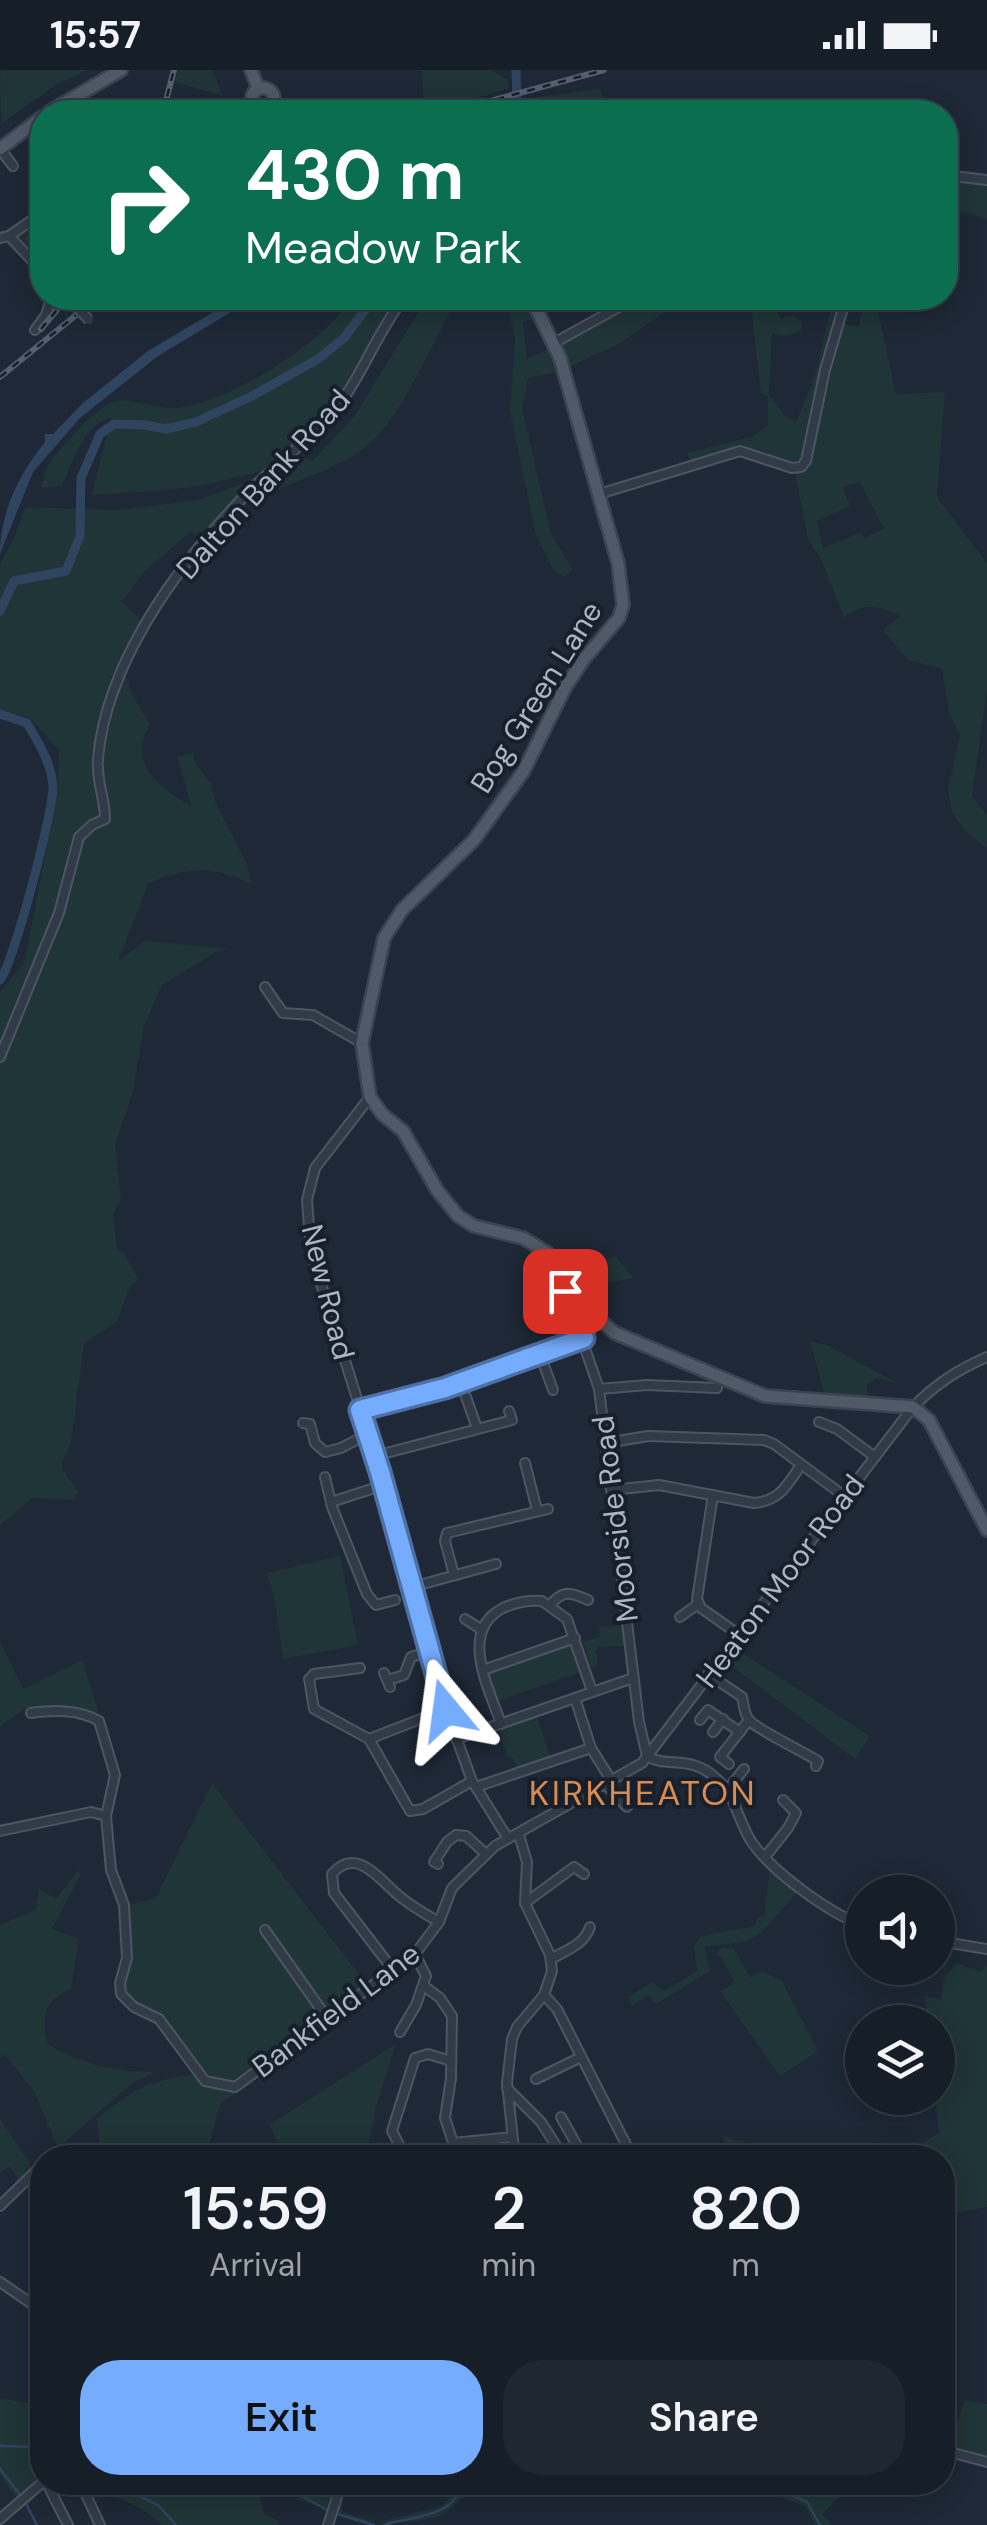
<!DOCTYPE html>
<style>
:root{--surface:#161e28;--page:#1f2730;--text:#f1f3f6;--muted:#9ea2a8;--line:#353c45;--accent:#76acfe}
body{margin:0;font-family:"DM Sans",sans-serif;background:var(--page);color:var(--text);height:100vh;display:flex;flex-direction:column;font-size:38px;white-space:nowrap}
*{box-sizing:border-box;margin:0}
p{font-size:32px;color:var(--muted)}
.icon{flex:none;width:55px;height:55px;fill:none;stroke:currentColor;stroke-width:2;stroke-linecap:round;stroke-linejoin:round}
.map{position:relative;flex:1;overflow:hidden}
.panel{position:absolute;left:30px;top:2075px;width:925px;height:350px;display:flex;flex-direction:column;background:var(--surface);border-radius:40px;box-shadow:0 5px 25px #0003,0 0 0 2px var(--line)}
.panel>*{flex:none}
.banner{position:absolute;left:30px;top:30px;width:928px;height:210px;border-radius:40px;box-shadow:0 5px 25px #0003,0 0 0 2px var(--line);background:#0b6e4f;color:#fff;overflow:hidden}
.tools{position:absolute;left:845px;top:1805px;display:grid;gap:20px}
.tools a{display:grid;place-items:center;width:110px;height:110px;border-radius:50%;background:var(--surface);box-shadow:0 5px 25px #0003,0 0 0 2px var(--line);font-size:50px}
.pin{position:absolute;display:grid;place-items:center;width:85px;height:85px;color:#fff;margin:-42px;border-radius:20px;box-shadow:0 5px 15px #0006}
.me{position:absolute;width:110px;margin:-55px;rotate:344deg;stroke-linejoin:round;filter:drop-shadow(0 0 8px #0008)}
.turn{display:flex;align-items:center;gap:35px;height:210px;padding:0 50px;font-size:45px}
.turn .icon{width:130px;height:130px;stroke-width:2.5}
.turn b{display:block;font-size:70px;line-height:85px}
.eta{display:flex;justify-content:space-evenly;align-items:center;height:170px;text-align:center}
.eta b{font-size:60px;font-weight:600;line-height:70px}
.cta{display:flex;gap:20px;margin-top:auto;padding:20px 50px}
.cta a{flex:1;height:115px;border-radius:40px;background:var(--accent);color:#111;font-size:40px;font-weight:600;line-height:115px;text-align:center}
.cta a+a{background:var(--page);color:var(--text)}
.status{display:flex;justify-content:space-between;align-items:center;height:70px;padding:0 50px;background:var(--surface);direction:ltr}
.status svg{height:28px;fill:currentColor}
.map>svg:first-child{display:block}
.green{fill:#203537;fill-rule:evenodd}
.water{fill:#2f445f}
.lines{fill:none;stroke-linecap:round;stroke-linejoin:round}
.stream{stroke:#2f445f;stroke-width:2.5}
.river{stroke:#2f445f;stroke-width:9}
.minor-casing{stroke:#4c5562;stroke-width:12}
.major-casing{stroke:#3b4350;stroke-width:16}
.minor{stroke:#313a47;stroke-width:8}
.major{stroke:#4f5967;stroke-width:11}
.rail-casing{stroke:#535e6e;stroke-width:6}
.rail{stroke:#171f2b;stroke-width:2.5;stroke-dasharray:8;stroke-linecap:butt}
.minor-bridge-casing{stroke:#4c5562;stroke-width:12;stroke-linecap:butt}
.minor-bridge{stroke:#313a47;stroke-width:8}
.route-casing{stroke:#4d70a5;stroke-width:25}
.route{stroke:#76acfe;stroke-width:18}
.labels{text-anchor:middle;dominant-baseline:central;stroke-width:8;stroke-linejoin:round;paint-order:stroke}
.street-label{font-size:30px;fill:#abb5c4;stroke:#171f2b}
.quarter-label{font-size:35px;letter-spacing:2.5px;fill:#d88b52;stroke:#171f2b}
</style>
<div class="status"><b>15:57</b><svg viewBox="0 0 49 12"><path d="M0 12V9h3v3zM5 12V6h3v6zM10 12V3h3v9zM15 12V0h3v12zM26 1h20v11H26zM47 4h2v5h-2z"/></svg></div>
<div class="map">
<svg width="987" height="2455" viewBox="0 0 987 2455">
<rect width="100%" height="100%" fill="#1e2836"/>
<g class="green">
<path d="M0,0h87l-30,14 -56,40z"/>
<path d="M178,0h34l11,26 -48,-14z"/>
<path d="M422,0h69l17,10 1,8 -76,24h-9z"/>
<path d="M600,19l11,23h-90l1,-13z"/>
<path d="M945,110l42,5v34l-24,-7 -18,3z"/>
<path d="M42,148v49l-27,-28z"/>
<path d="M352,228h42c-32,57 -64,129 -121,167 -8,6 -19,8 -29,10 -50,15 -100,17 -152,20l19,-77c-28,6 -39,46 -49,68l-21,2c2,-7 3,-15 6,-21 11,-17 48,-59 66,-65 18,-6 41,7 60,6 54,-3 152,-66 179,-110z"/>
<path d="M427,228h30c-23,41 -54,118 -90,148 -23,20 -84,41 -114,53l44,-43 16,4 41,-43z"/>
<path d="M506,228h12l19,20 -14,4 4,37 23,-10 7,23 -29,6 -6,30 29,126 22,36 -10,7 -11,-10 -16,-32 -26,-124 5,-73z"/>
<path d="M643,228h42l-65,45 -53,25 -8,-23z"/>
<path d="M750,228h24l6,21 13,-4 10,8 -3,9 -16,4 -12,-3 -3,62 16,21 11,6 19,-46 16,-68 5,-10h5l-38,160c-18,11 -36,-9 -55,-10 -19,-2 -40,8 -58,14l-3,-9 67,-17 14,-11v-29l-7,-3z"/>
<path d="M866,228h9l21,96 49,-2 -8,105 50,66v127l-15,106 15,19v33l-23,-18 -12,-18 -4,-23 12,-53 -11,-23 -7,-44 -34,-9 -25,-30 18,-14c-24,-10 -35,-15 -57,2l-22,-57 -14,-22 -13,-67h7l6,-5 35,-144 15,4zM860,412l24,47 -20,9 -2,-6 -39,16 -6,-27 33,-15 -7,-18z"/>
<path d="M256,409l-55,64 -10,-12 -46,40 -23,31 20,19 -30,55 -20,80 7,59 -13,7 -12,16 -21,78 -21,49 8,2 23,-53 20,-74 25,-18c2,-17 -6,-31 -5,-48 1,-35 12,-69 21,-103l8,24 18,29c-24,40 10,63 42,83l-15,-50 16,-4 1,8 17,23 5,20 31,60 4,17 -1,3c-36,-19 -65,-17 -102,0l-30,77 27,-20 87,8 -16,3 -54,33 -18,41 -11,66 -18,52 6,55 -8,15 4,35 7,4 14,26 -9,10 -12,32 -33,23 -13,99 -9,19 1,8 16,22 -6,8 -41,-2 -32,27v-533l24,-29 34,-171 1,-42 -29,-32 -30,-9v-145l16,-30 9,-27 93,3 80,-10z"/>
<path d="M616,1186l17,22 -27,5 -4,12 4,11 -7,12 -37,-50 20,2z"/>
<path d="M810,1271l17,4 72,39 -22,-6 -10,6 1,15h-42z"/>
<path d="M340,1486l18,89 -75,14 -7,-53 -9,-33z"/>
<path d="M625,1555l3,21 -29,1 -3,3 2,15 -7,2 -8,-25 17,-5 -1,-10z"/>
<path d="M0,1571l23,48 59,-29 17,53c-12,-1 -22,-6 -33,-6 -14,0 -27,6 -41,2l-25,17z"/>
<path d="M572,1572l11,29 -85,30 -10,-29 3,-3z"/>
<path d="M733,1577l137,89 -15,23 -133,-100z"/>
<path d="M537,1646l14,42 -34,12 -5,-13 -4,1 -10,-29z"/>
<path d="M212,1713l156,203 -137,95 -23,-4 -48,-62 -26,-12 -9,-11 -1,-12 8,-24 -4,-51 28,-8z"/>
<path d="M770,1796l30,23 -39,44 -16,9 -41,5 6,24 -54,33 -7,-9 -18,11 -3,-9 24,-15 12,9 33,-20 -3,-25 7,-10 53,-10 5,-10 5,2z"/>
<path d="M78,1800l3,4 -29,55 27,10 -8,50c-27,11 -30,28 -23,55 30,20 70,28 106,28l-23,12 -73,64 -24,-57 -29,-36 -5,3v-133l36,-15 3,-21 17,10z"/>
<path d="M723,1877l11,2 16,28 12,-6 20,10 36,70 -38,25 -60,-85 15,-8 -14,-26 -6,-2z"/>
<path d="M957,1893l24,9 6,-8v243l-44,8 -1,-57 -42,-1 39,-24 -4,-35 3,-76h-11l-2,-26 16,3 3,-21z"/>
<path d="M396,1974l-19,59 -12,54h-79l-17,-32z"/>
<path d="M193,2005l10,9 34,8 -17,12 -14,53h-105l-4,-38c33,-27 53,-40 96,-44z"/>
<path d="M0,2049l31,46 -11,16 -11,-15 -9,7z"/>
<path d="M722,2066l87,21h-79z"/>
<path d="M0,2328l42,8v70l-25,23 -17,-24z"/>
<path d="M965,2330l22,4v52l-38,-10z"/>
<path d="M88,2413h52l21,9 5,-9h84l7,5 7,26 14,7 1,4h-117c-22,-22 -49,-27 -74,-42z"/>
<path d="M297,2413h43l-12,27 -29,-10z"/>
<path d="M458,2413h7l-3,15c-7,7 -16,15 -25,19 -30,8 -73,8 -99,-3l3,-13 2,12 36,9 61,-15 13,-13z"/>
<path d="M743,2413h110l-31,31 10,11h-17l-10,-19z"/>
</g>
<path class="water" d="M237,228h17l-96,58 -78,62 -47,54 -33,82c0,-42 19,-80 45,-112v-8h8l30,-31 65,-52z"/>
<g class="lines">
<g class="stream">
<path d="M0,2376l42,1"/>
<path d="M0,2399l24,31 13,25"/>
<path d="M110,2412l48,23 18,20"/>
<path d="M761,2412l46,20 13,23"/>
<path d="M282,2415l47,26"/>
<path d="M337,2444l37,11"/>
<path d="M384,2455c28,-9 72,-7 78,-43"/>
</g>
<g class="river">
<path d="M513,42l4,-9 -1,-33"/>
<path d="M0,541l14,-30 52,-10 14,-35 1,-58 19,-44 14,-10 31,1 21,4 30,-7 56,-26 66,-37 26,-21 30,-40"/>
<path d="M0,644l27,9c12,21 24,39 26,63 1,23 -39,176 -53,194"/>
</g>
<defs>
<g id="minor">
<path d="M0,79l13,17"/>
<path d="M945,105l42,5"/>
<path d="M9,166l33,-23"/>
<path d="M0,168l9,-2 33,35"/>
<path d="M35,260l11,-15 5,-17"/>
<path d="M554,273l81,-45"/>
<path d="M599,424l141,-43 52,17 9,-1 5,-6 19,-91 21,-72"/>
<path d="M265,917l18,26 30,2 49,28"/>
<path d="M0,987l59,-144 20,-76 13,-12 13,-6c0,-21 -9,-39 -7,-60 8,-94 76,-189 140,-256 27,-30 61,-54 89,-84 33,-35 47,-83 77,-121"/>
<path d="M370,1027l-55,71 -8,32 4,52 69,220 66,237 26,72 35,56"/>
<path d="M565,1220l34,99 40,333 8,34"/>
<path d="M540,1284l13,36"/>
<path d="M461,1313l16,45"/>
<path d="M599,1319l48,-4 70,3"/>
<path d="M360,1340l85,-21 139,-51"/>
<path d="M819,1352l18,7 38,28"/>
<path d="M303,1353l7,1 5,19 10,9 16,-4 27,-14"/>
<path d="M606,1373l42,-7 116,4 10,4 70,52"/>
<path d="M375,1386l137,-36 -3,-9"/>
<path d="M525,1393l12,47"/>
<path d="M325,1407l7,30 35,87 9,11 19,-5"/>
<path d="M612,1420l47,-5 95,18c26,-2 33,-18 47,-38"/>
<path d="M713,1425l-16,104 4,9 37,26"/>
<path d="M331,1432l53,-17"/>
<path d="M454,1505l-9,-34 2,-8 101,-24"/>
<path d="M412,1517l84,-23"/>
<path d="M551,1534c13,-15 21,-11 37,-4"/>
<path d="M680,1547l18,-13"/>
<path d="M465,1549l17,11"/>
<path d="M360,1598l-46,6 -5,5 5,30 55,30 41,72 13,-2 49,-28"/>
<path d="M483,1600l92,-32"/>
<path d="M384,1603l6,14"/>
<path d="M708,1604l34,23c2,8 2,17 7,23 7,9 55,32 69,41l-2,5"/>
<path d="M388,1610l16,-5 7,-18 18,-6"/>
<path d="M575,1628l16,50 20,32"/>
<path d="M31,1643c23,-3 47,-4 68,8l16,54 -9,41"/>
<path d="M700,1650l8,-10 32,22"/>
<path d="M501,1654c-12,-36 -43,-93 2,-116 13,-6 25,-8 39,-7l25,18 25,72"/>
<path d="M713,1662l10,-13"/>
<path d="M369,1669l77,-30"/>
<path d="M456,1669l177,-61"/>
<path d="M647,1686c20,13 44,-3 71,24 17,16 21,42 33,61 20,30 78,72 111,84"/>
<path d="M729,1694l-9,-7 29,-37"/>
<path d="M605,1714l22,23"/>
<path d="M476,1717l115,-39"/>
<path d="M727,1720l17,-21"/>
<path d="M0,1761l91,-19 15,4 5,54 13,35 3,53 -7,25 1,11 13,13 25,12 46,62 30,6 180,-133 24,-32 13,-34 43,-42 147,-83 271,-356c23,-23 44,-37 74,-50"/>
<path d="M765,1787l23,-29 8,-15 -13,-13"/>
<path d="M438,1794l-4,-2 13,-20 9,-7 10,1 20,18"/>
<path d="M525,1833l49,-36 10,7"/>
<path d="M265,1860l62,88"/>
<path d="M938,1871l49,8"/>
<path d="M551,1889c15,-9 33,-14 39,-32"/>
<path d="M394,1901l-60,-78 -2,-19c24,-28 46,4 66,21 13,11 27,19 41,27"/>
<path d="M424,1916l16,12 12,18 -1,62 -6,40 13,40"/>
<path d="M544,1925l13,14 76,149"/>
<path d="M400,1962l16,-27 10,-29 -11,-22"/>
<path d="M536,2009l45,-22"/>
<path d="M507,2018l34,34 23,36"/>
<path d="M561,2047l23,41"/>
<path d="M453,2073l59,-6"/>
<path d="M52,2088l3,-3 2,3"/>
<path d="M406,2088l-14,-27 23,-73 13,-4 23,7"/>
<path d="M515,2088l-8,-75 5,-44 5,-12 27,-32 8,-24 -2,-16 -25,-52 2,-41 -8,-27"/>
<path d="M642,2088l18,-8"/>
<path d="M0,2136l42,-41"/>
<path d="M0,2212l42,29"/>
<path d="M942,2380l45,12"/>
<path d="M46,2412l22,43"/>
<path d="M80,2412l20,43"/>
<path d="M0,2449l43,-37"/>
<path d="M328,2455l14,-43"/>
</g>
<g id="major">
<path d="M251,0l7,18"/>
<circle cx="263" cy="29" r="11"/>
<path d="M49,42l72,-42"/>
<path d="M0,79l42,-32"/>
<path d="M526,228l9,8 25,52 58,205 5,42 -4,13 -35,41 -18,27 -43,86 -49,68 -72,70 -18,28 -22,105 8,54 12,17 21,17 34,59 21,26 16,10 49,12 25,15 17,34 12,14 38,32 150,63 148,11 16,13 58,110"/>
</g>
</defs>
<use href="#minor" class="minor-casing"/>
<use href="#major" class="major-casing"/>
<use href="#minor" class="minor"/>
<use href="#major" class="major"/>
<defs>
<g id="rail">
<path d="M163,42l11,-42"/>
<path d="M450,42l154,-42"/>
<path d="M41,259l26,-31"/>
<path d="M0,307l97,-79"/>
</g>
</defs>
<use href="#rail" class="rail-casing"/>
<use href="#rail" class="rail"/>
<defs>
<path id="minor-bridge" d="M68,228l21,22"/>
</defs>
<use href="#minor-bridge" class="minor-bridge-casing"/>
<use href="#minor-bridge" class="minor-bridge"/>
</g>
<g class="lines">
<defs>
<path id="route" d="M446,1640l-66,-238 -20,-62 85,-22 139,-50 -19,-47"/>
</defs>
<use href="#route" class="route-casing"/>
<use href="#route" class="route"/>
</g>
<g class="labels">
<g class="street-label">
<text transform="translate(263 414) rotate(-48)">Dalton Bank Road</text>
<text transform="translate(536 627) rotate(-58)">Bog Green Lane</text>
<text transform="translate(328 1222) rotate(76)">New Road</text>
<text transform="translate(615 1449) rotate(-97)">Moorside Road</text>
<text transform="translate(780 1511) rotate(-53)">Heaton Moor Road</text>
<text transform="translate(336 1940) rotate(-37)">Bankfield Lane</text>
</g>
<g class="quarter-label">
<text x="643" y="1723">KIRKHEATON</text>
</g>
</g>
</svg>
<div class="tools">
<a><svg class="icon" aria-label="sound" viewBox="0 0 24 24"><path d="M4 9h4l5-4v14l-5-4H4zM17 9q2 3 0 6"/></svg></a>
<a><svg class="icon" aria-label="layers" viewBox="0 0 24 24"><path d="M12 4l9 5-9 5-9-5zM3 14l9 5 9-5"/></svg></a>
</div>
<div class="pin" style="left:565px;top:1221px;background:#d93025"><svg class="icon" aria-label="arrive" viewBox="0 0 24 24"><path d="M6 21V4h12l-3 4 3 4H6"/></svg></div>
<svg class="me" style="left:446px;top:1640px" viewBox="-20 -20 40 40"><path d="M0-17L14 15 0 8-14 15z" fill="#76acfe" stroke="#fff" stroke-width="4"/></svg>
<div class="banner">
<div class="turn"><svg class="icon" aria-label="right" viewBox="0 0 24 24"><path d="M7 20v-9h11M14 6l5 5-5 5"/></svg><div><b>430 m</b>Meadow Park</div></div>
</div>
<section class="panel">
<div class="eta">
<div><b>15:59</b><p>Arrival</p></div>
<div><b>2</b><p>min</p></div>
<div><b>820</b><p>m</p></div>
</div>
<div class="cta"><a>Exit</a><a>Share</a></div>
</section>
</div>
